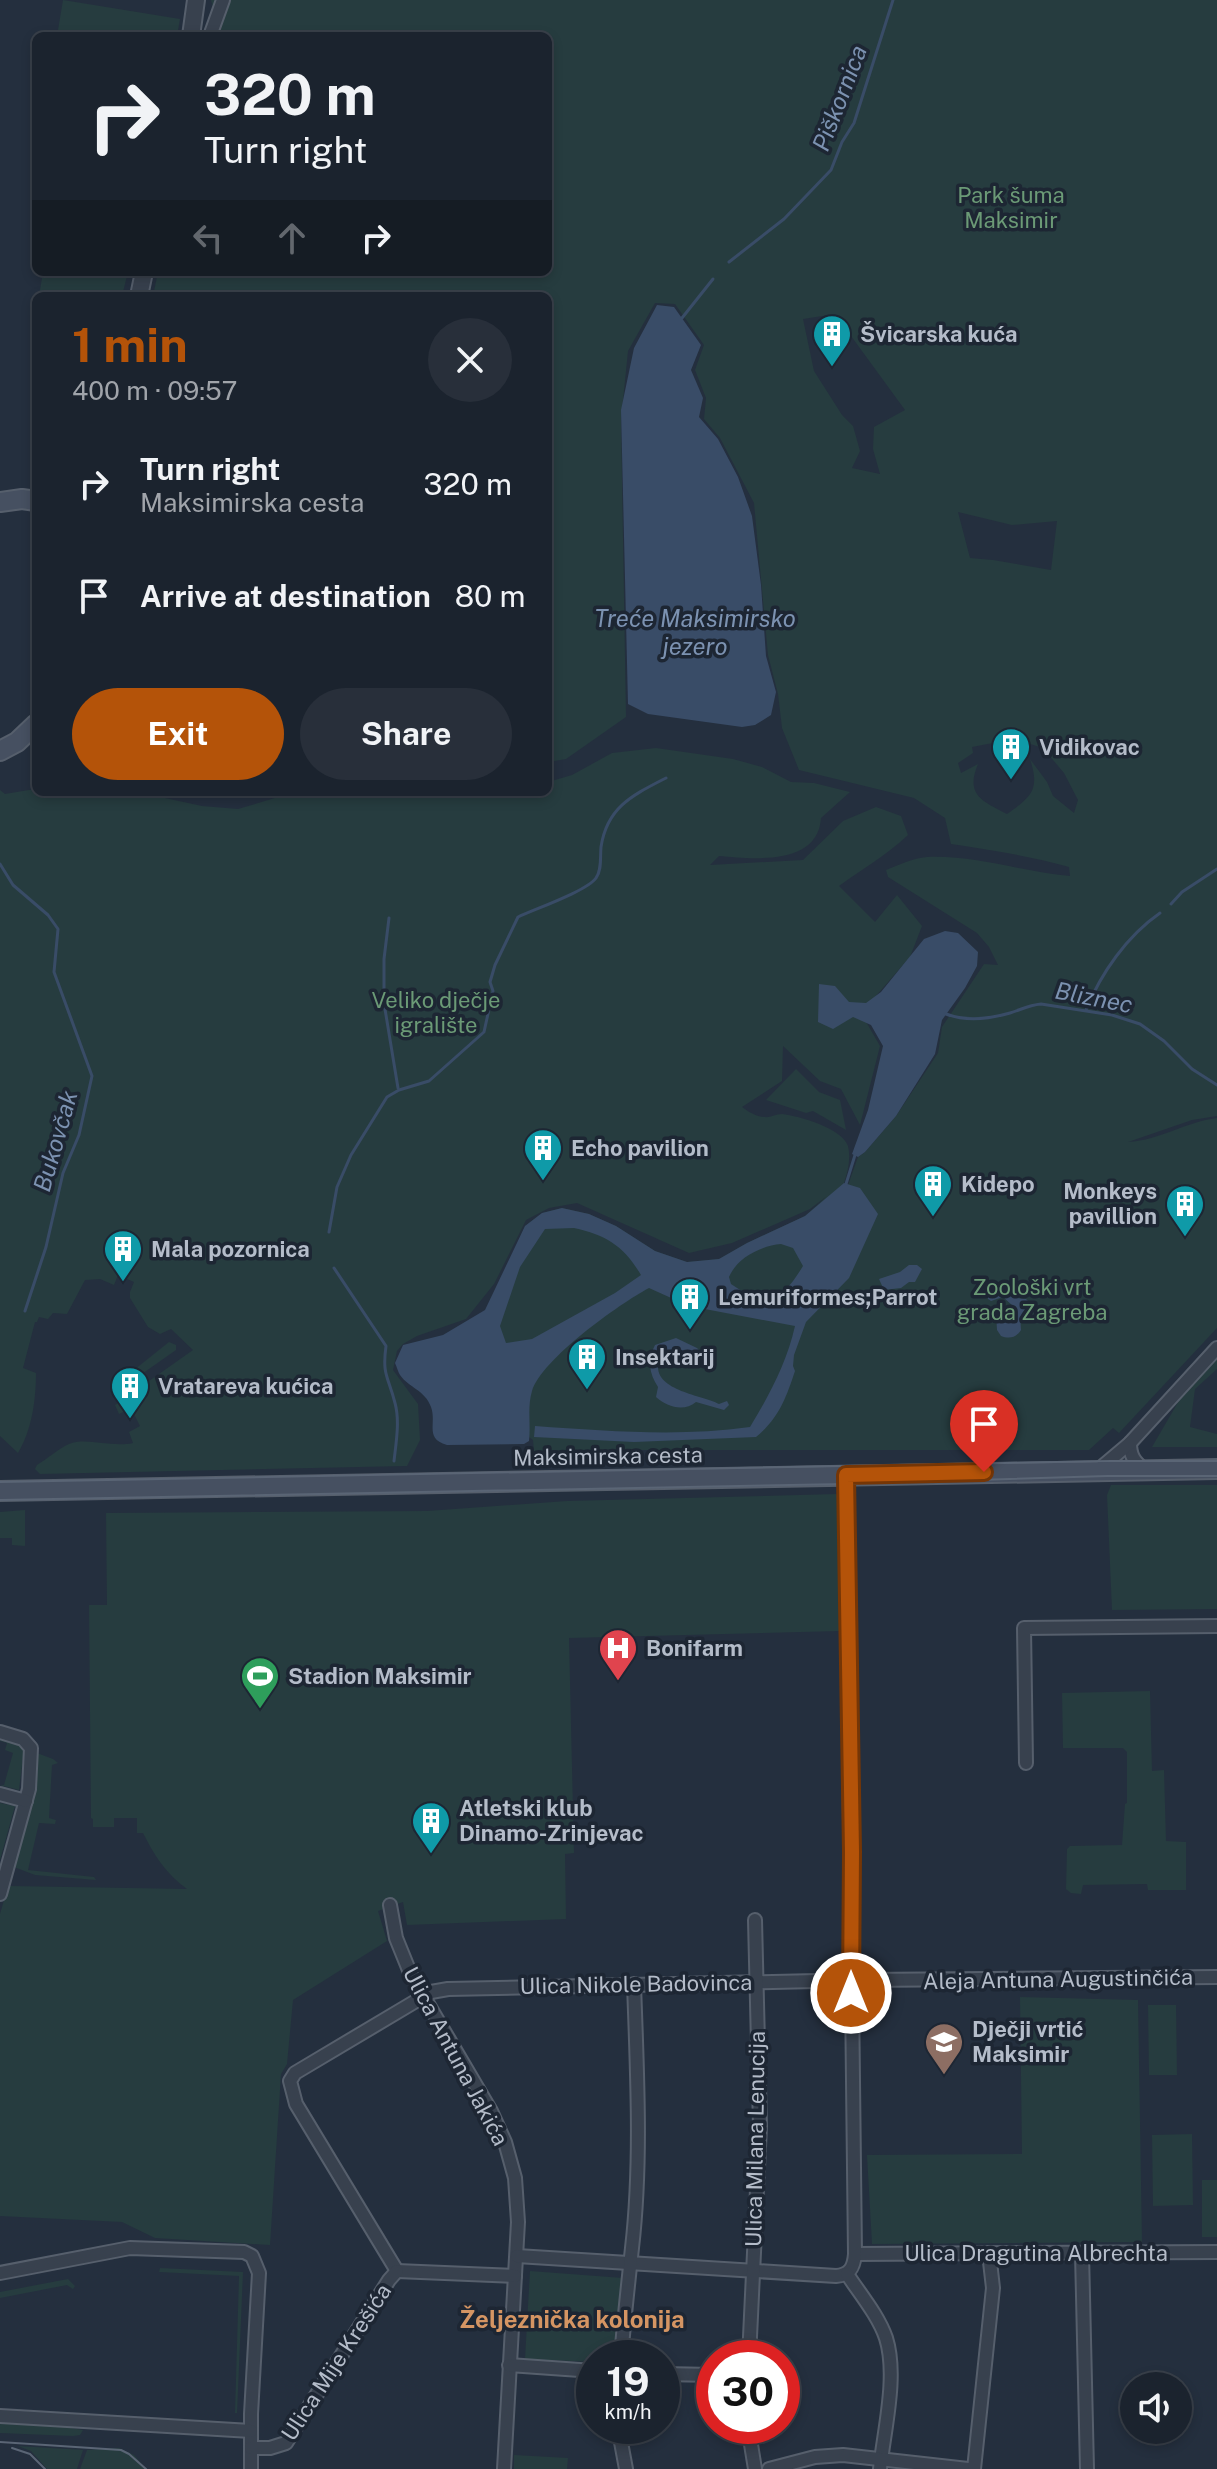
<!DOCTYPE html>
<meta charset="utf-8">
<style>
:root{--surface:#1b232e;--page:#282f3a;--text:#f1f3f6;--muted:#a0a4aa;--line:#39404a;--accent:#b45309}
body{margin:0;font-family:"Public Sans",sans-serif;background:var(--page);color:var(--text);height:100vh;display:flex;flex-direction:column;font-size:30px;white-space:nowrap}
*{box-sizing:border-box;margin:0}
p{font-size:26px;color:var(--muted)}
.icon{flex:none;width:44px;height:44px;fill:none;stroke:currentColor;stroke-width:2;stroke-linecap:round;stroke-linejoin:round}
.map{position:relative;flex:1;overflow:hidden}
.side{position:absolute;left:32px;top:292px;width:520px;height:504px;display:flex;flex-direction:column;background:var(--surface);border-radius:12px;box-shadow:0 4px 12px #0003,0 0 0 2px var(--line)}
.side>*{flex:none}
.hud{position:absolute;left:32px;top:32px;width:520px;height:244px;border-radius:12px;box-shadow:0 4px 12px #0003,0 0 0 2px var(--line);background:#1b232e;color:var(--text);overflow:hidden}
.fabs{position:absolute;left:1120px;top:2372px;display:grid;gap:16px}
.fabs a{display:grid;place-items:center;width:72px;height:72px;border-radius:50%;background:var(--surface);box-shadow:0 4px 12px #0003,0 0 0 2px var(--line);font-size:40px}
.speed{position:absolute;left:576px;top:2340px;display:flex;gap:16px;font-size:40px;font-weight:700;text-align:center}
.speed>*{display:grid;place-content:center;width:104px;height:104px;border-radius:50%;background:var(--surface);box-shadow:0 4px 12px #0003,0 0 0 2px var(--line);line-height:1}
.speed small{font-size:20px;font-weight:400}
.speed .limit{border:12px solid #d22;background:#fff;color:#111}
.pin{position:absolute;display:grid;place-items:center;width:68px;height:68px;color:#fff;margin:-82px -34px;border-radius:50% 50% 50% 0;rotate:-45deg;box-shadow:0 0 8px #0007}
.pin .icon{rotate:45deg}
.me{position:absolute;width:88px;margin:-44px;rotate:0deg;stroke-linejoin:round;filter:drop-shadow(0 0 6px #0008)}
.turn{display:flex;align-items:center;gap:28px;height:168px;padding:0 40px;font-size:36px}
.turn .icon{width:104px;height:104px;stroke-width:2.5}
.turn b{display:block;font-size:56px;line-height:68px}
.lanes{display:flex;align-items:center;height:76px;padding:0 40px;background:#0003;justify-content:center;gap:40px;direction:ltr}
.lanes .off{opacity:.35}
.round{display:grid;place-items:center;flex:none;width:84px;height:84px;border-radius:42px;background:var(--page)}
.overview{display:flex;align-items:center;justify-content:space-between;height:136px;padding:0 40px}
h1{font-size:48px;font-weight:700;line-height:60px;color:var(--accent)}
.action{display:flex;gap:16px;margin-top:auto;padding:16px 40px}
.action a{flex:1;height:92px;border-radius:48px;background:var(--accent);color:#fff;font-size:32px;font-weight:700;line-height:92px;text-align:center}
.action a+a{background:var(--page);color:var(--text)}
ul{padding:0;list-style:none}
li{display:flex;align-items:center;gap:24px;height:112px;padding:0 40px}
li div{flex:1}
li b{display:block;font-size:30px}
li em{font-style:normal}
.map>svg:first-child{display:block}
.green{fill:#263c3f;fill-rule:evenodd}
.water{fill:#394c67;fill-rule:evenodd}
.lines{fill:none;stroke-linecap:round;stroke-linejoin:round}
.stream{stroke:#394c67;stroke-width:3}
.minor-casing{stroke:#565f6c;stroke-width:16}
.tertiary-casing{stroke:#565f6c;stroke-width:20}
.secondary-casing{stroke:#565f6c;stroke-width:22}
.minor{stroke:#38414e;stroke-width:12}
.tertiary{stroke:#38414e;stroke-width:16}
.secondary{stroke:#465061;stroke-width:18}
.tram{stroke:#5a6575;stroke-width:2}
.route-casing{stroke:#753606;stroke-width:20}
.route{stroke:#b45309;stroke-width:14}
.labels{text-anchor:middle;dominant-baseline:central;stroke-width:7;stroke-linejoin:round;paint-order:stroke}
.park-label{font-size:22px;fill:#6b9a76;stroke:#1d2633}
.poi-label{font-size:22px;font-weight:bold;fill:#b4bcc9;stroke:#1d2633;text-anchor:start}
.street-label{font-size:22px;fill:#b4bcc9;stroke:#1d2633}
.water-label{font-size:24px;font-style:italic;fill:#7c92b1;stroke:#1d2633}
.neighbourhood-label{font-size:24px;font-weight:bold;fill:#d59563;stroke:#1d2633}
</style>
<div class="map">
<svg width="1217" height="2469" viewBox="0 0 1217 2469">
<rect width="100%" height="100%" fill="#242f3e"/>
<g class="green">
<path d="M63,0l117,19 -3,17h-120z"/>
<path d="M211,0h1006v1116l-25,4 -64,22c33,-2 57,-20 89,-24v210l-98,105 -6,-5 -24,22h-511l-43,12 -2,-22 -7,-5 -38,-106 19,-63 18,-40 17,-13 20,-5 27,6 27,12 39,25 32,11 32,-3 28,-16 58,-27 22,-20 -17,13 -78,34 -43,10 -112,-50 -28,5 -23,12 -32,64 -28,35 -49,17 -14,8 -6,7 -4,19 25,34 2,36 -13,26 -367,8 -5,-5 2,-4c10,-6 21,-16 32,-21 18,-7 43,4 64,-1l-4,-11 11,-6 -9,-18 -12,6 -4,-9 78,-55 -22,-21 -11,5 -12,-7 -18,-29v-6l4,-10 -16,-7 -4,10 -14,-6 -15,1 -18,34 -14,-1 -5,6 -9,-2 -2,5h-2l-12,46 13,5c0,26 -4,57 -18,80l-18,-17v-646l5,4 30,-5 1,3h101l65,14 36,3 57,-17h90l49,4 25,-4h89v-10l24,-7 40,-22 44,-5 77,11 29,8 29,15 23,1 36,9 -29,26c-3,48 -68,41 -102,38l-9,9 93,-5 40,-39 33,-14 25,9 7,19c-21,20 -46,34 -69,51l36,36 22,-27 25,31 -12,31 -49,56 19,33 -20,79 -19,-36 -21,-8 -37,-35 -1,35 -40,26c5,4 15,10 22,10 6,1 12,-3 18,-3 17,2 60,14 66,32 3,12 0,25 -4,37l4,2 10,-28 7,-5 31,-36 42,-63 4,-26 42,-63 14,1 -9,-18 -12,-14 -89,-56 -2,-7c13,-5 27,-12 41,-13 49,-2 96,15 143,19l-1,-9c-39,-11 -78,-17 -118,-23l-6,-26 -31,-20 -115,-28 -17,-42 -4,-34 -10,-39 -14,-152 -34,-65 -16,-19 2,-21 -11,-28 9,-25 -29,-41 -20,-1 -27,48 -7,69 5,297 -60,42 -18,3v-466h-395l5,-24h390v-236h-331l2,-5zM835,314l70,96 -31,17 -1,22 7,25 -28,-6 8,-17 -7,-25 -11,-11 -28,-44 -11,-52zM958,512l54,13 45,-4 -6,49 -58,-10 -23,-2zM1014,739l29,9 21,25 14,27 -4,13 -21,-17 -6,-14 -17,-23c10,31 2,37 -23,55 -25,-13 -42,-19 -29,-50l-17,9 -3,-10 15,-10 -1,-6z"/>
<path d="M43,272h85l-6,24h-83z"/>
<path d="M796,1069l23,23 21,8 6,30 -33,-19 -7,2 -40,-13z"/>
<path d="M169,1342l7,3v5l-47,33 -5,-5z"/>
<path d="M1217,1358v11l-22,20 -5,38 27,7v13h-65l32,-55z"/>
<path d="M1111,1485h106v124l-105,1 -5,-115z"/>
<path d="M837,1494l3,137 -271,7 5,215 -9,1 1,65 -159,6 -4,-23 -25,9 9,30 -94,59 -6,64 -6,10 -11,171 -115,-7 -33,-16 -122,-6v-302l8,-28 179,3c-21,-15 -33,-34 -44,-56h-6v-15h-23v9h-21v-8l-2,-1 -2,-213h18l-1,-92 321,-2 140,-10z"/>
<path d="M25,1510v36l-13,-1v-7h-12v-26z"/>
<path d="M1150,1691l2,80 12,-1 2,71 20,1v48h-38l-1,-6 -64,1 -2,9 -10,-1 -5,-4 1,-40 3,-3 52,-1 3,-41 2,-1v-51l-4,-4h-60l-1,-55z"/>
<path d="M0,1738l22,7 2,4 -5,41 -19,-5h4l9,-32 -8,-3 2,-7 -7,-2z"/>
<path d="M37,1753l16,6 5,4 -6,2 -3,53 7,2 -1,4 -16,-1 -11,47 66,7 2,3 -61,-5 -21,-8 18,-66z"/>
<path d="M0,1803l15,3 -15,54z"/>
<path d="M1020,1997l118,3 4,242 -270,2 -5,-89 155,-1z"/>
<path d="M1148,2005h28l1,70h-28z"/>
<path d="M1192,2134l1,71 -40,1 -1,-71z"/>
<rect x="1202" y="2180" width="15" height="57"/>
<path d="M160,2268l83,4 -6,141h-2l4,-137 -80,-4z"/>
<path d="M530,2271l93,7 -8,80h-21v4l-69,-3z"/>
<path d="M68,2279l7,7 -2,3 -6,-4 -67,13v-6z"/>
<path d="M0,2421l48,3 35,6 -3,5 -7,1 -73,-3z"/>
<path d="M18,2446l65,4 -6,19h-30l-16,-18z"/>
<path d="M119,2448l15,7 12,14h-66l7,-19z"/>
<path d="M514,2455l54,3 -1,11h-53z"/>
</g>
<g class="water">
<path d="M657,305l17,2 27,38 -10,25 12,28 -4,19 19,22 20,38 14,39 9,69 5,71 10,36 -5,23 -16,10 -13,2 -94,-13 -20,-10 -7,-294 13,-62z"/>
<path d="M945,931l13,2 20,19 -1,14 -12,22 -23,32 -7,34 -39,62 -31,36 -7,5 -6,-3 16,-44 15,-64 -12,-21 -18,-8 -20,12 -15,-7 1,-38 16,2 14,16 17,1 15,-11 43,-53z"/>
<path d="M844,1183l16,5 18,26 -29,64 -43,44 -12,33 -1,11 2,5c-9,27 -16,47 -39,66l-122,5 -100,-5 1,-11c71,5 144,11 215,1 19,-31 37,-65 45,-101l-106,-20 -40,-18c-30,16 -107,71 -117,103 -5,17 -1,33 -3,50l-5,3 -77,1c-23,-7 -10,-21 -16,-38 -6,-17 -22,-19 -31,-32 -2,-3 -3,-8 -5,-12l8,-18 40,-10 42,-25 40,-84 17,-13 20,-5 27,6 27,12 39,25 32,11 32,-3 28,-16 58,-27zM574,1228c32,7 50,18 67,47l-26,18 -83,46 -26,4 -6,-17 20,-59 25,-38zM781,1244l12,4 10,18c-11,18 -23,35 -46,35l-26,-17 -2,-7c8,-19 31,-31 52,-33z"/>
<path d="M909,1265h8l5,4 -7,13h-6l-8,6 -17,2 -5,-11 21,-7z"/>
<path d="M993,1289l16,1 7,8 10,1 4,4c-10,13 -10,10 -9,27 -5,8 -12,9 -20,6l-4,-6 -1,-17 5,-3 9,1 3,-5 -10,-9 -12,4 -3,-2 -1,-6z"/>
<path d="M676,1338l21,10 7,7 -9,3 -19,-9c-8,3 -17,6 -18,16 -2,26 44,30 61,39l8,-3 2,4 -5,5 -28,-8c-12,10 -29,5 -40,-5l2,-10c-9,-14 -11,-27 -3,-42z"/>
</g>
<g class="lines">
<g class="stream">
<path d="M729,262l55,-43 47,-49 11,-28 12,-19 39,-123"/>
<path d="M682,318l31,-39"/>
<path d="M0,864l13,21 35,30 10,14 -4,43 38,104 -13,59 -16,38 -17,74 -21,64"/>
<path d="M1171,904l11,-12 35,-23"/>
<path d="M389,918l-5,41v44l14,85"/>
<path d="M1086,1010c15,-37 41,-74 74,-97"/>
<path d="M946,1014c21,8 43,5 64,-1 10,-3 19,-8 31,-9l71,11 28,9 24,17 28,28 25,16"/>
<path d="M846,1184l9,-29"/>
<path d="M329,1232l8,-45 14,-32 36,-58 12,-7 30,-9 55,-49 9,-41 -3,-9 5,-17 23,-48c17,-8 69,-26 78,-39 6,-8 4,-21 5,-31 6,-40 32,-52 65,-69"/>
<path d="M334,1268l52,78c-4,29 2,30 9,57 5,18 1,40 -1,58"/>
</g>
<defs>
<g id="minor">
<path d="M210,36l13,-36"/>
<path d="M1130,1443c0,12 4,19 14,26"/>
<path d="M1098,1470l32,-27 87,-95"/>
<path d="M0,1732l23,7 8,9 -2,41 -29,105"/>
<path d="M1026,1763l-2,-135 193,-2"/>
<path d="M0,1794l26,7"/>
<path d="M390,1905l6,33 15,37 80,136 14,31 10,36 3,44 -14,247"/>
<path d="M1082,2253l5,216"/>
<path d="M855,2254l362,-2"/>
<path d="M517,2256l319,20c14,-1 18,-9 19,-22l-9,-779"/>
<path d="M397,2271l-101,-167 -6,-23 5,-8 136,-81 17,-3 413,-9 356,-3"/>
<path d="M397,2271l118,5"/>
<path d="M0,2273l130,-25 114,4 8,4 7,17 -8,141v55"/>
<path d="M847,2274c13,20 31,41 39,64 12,38 -2,92 -6,131"/>
<path d="M621,2358c3,-37 7,-73 11,-110 10,-87 5,-176 2,-264"/>
<path d="M749,2358l11,-232 -5,-206"/>
<path d="M509,2365l85,6"/>
<path d="M662,2374l52,1"/>
<path d="M0,2416l251,15"/>
<path d="M618,2426l8,43"/>
<path d="M748,2426l7,43"/>
<path d="M251,2448h19l16,-5 103,-163 8,-9"/>
<path d="M769,2469l46,-12 28,-2 125,14"/>
<path d="M974,2469l19,-181 -4,-35"/>
</g>
<g id="tertiary">
<path d="M191,36l5,-36"/>
<path d="M139,296l5,-24"/>
</g>
<g id="secondary">
<path d="M0,502l22,-3 14,2"/>
<path d="M0,751l17,-9 19,-18"/>
<path d="M0,1491l1217,-22"/>
</g>
</defs>
<use href="#minor" class="minor-casing"/>
<use href="#tertiary" class="tertiary-casing"/>
<use href="#secondary" class="secondary-casing"/>
<use href="#minor" class="minor"/>
<use href="#tertiary" class="tertiary"/>
<use href="#secondary" class="secondary"/>
<g class="tram">
<path d="M0,1482l1111,-21h106"/>
<path d="M0,1500l846,-16 261,-8h110"/>
<path d="M0,2442l121,8 8,4 17,15"/>
<path d="M12,2448l18,6 15,15"/>
</g>
</g>
<g class="lines">
<defs>
<path id="route" d="M851,1993l1,-141 -6,-377 138,-3"/>
</defs>
<use href="#route" class="route-casing"/>
<use href="#route" class="route"/>
</g>
<defs>
<symbol id="building-pin" viewBox="-11 -11 22 30"><path d="M0 17L-7.5 6A9.5 9.5 0 1 1 7.5 6Z" fill="#0f9aa8" stroke="#1d2633"/><path d="M-4-6H4V6H1V3H-1V6H-4ZM-2.5-4.3h1.7v1.8h-1.7ZM.8-4.3h1.7v1.8H.8ZM-2.5-1h1.7V.8h-1.7ZM.8-1h1.7V.8H.8Z" fill="#fff"/></symbol>
<symbol id="hospital-pin" viewBox="-11 -11 22 30"><path d="M0 17L-7.5 6A9.5 9.5 0 1 1 7.5 6Z" fill="#e0444e" stroke="#1d2633"/><path d="M-5-5h3v3.5h4V-5h3V5h-3V1.5h-4V5h-3Z" fill="#fff"/></symbol>
<symbol id="stadium-pin" viewBox="-11 -11 22 30"><path d="M0 17L-7.5 6A9.5 9.5 0 1 1 7.5 6Z" fill="#2e9e5b" stroke="#1d2633"/><path d="M0-5a6.5 5 0 1 0 0 10a6.5 5 0 1 0 0-10ZM-3.5-1.8h7v3.6h-7Z" fill="#fff"/></symbol>
<symbol id="school-pin" viewBox="-11 -11 22 30"><path d="M0 17L-7.5 6A9.5 9.5 0 1 1 7.5 6Z" fill="#8d6e63" stroke="#1d2633"/><path d="M0-5L7-2L0 1L-7-2ZM-4 1L0 2.5L4 1V4Q0 6-4 4Z" fill="#fff"/></symbol>
</defs>
<g fill-rule="evenodd">
<use href="#building-pin" x="810" y="312" width="44" height="60"/>
<use href="#building-pin" x="989" y="725" width="44" height="60"/>
<use href="#building-pin" x="521" y="1126" width="44" height="60"/>
<use href="#building-pin" x="911" y="1162" width="44" height="60"/>
<use href="#building-pin" x="1163" y="1182" width="44" height="60"/>
<use href="#building-pin" x="101" y="1227" width="44" height="60"/>
<use href="#building-pin" x="668" y="1275" width="44" height="60"/>
<use href="#building-pin" x="565" y="1335" width="44" height="60"/>
<use href="#building-pin" x="108" y="1364" width="44" height="60"/>
<use href="#hospital-pin" x="596" y="1626" width="44" height="60"/>
<use href="#stadium-pin" x="238" y="1654" width="44" height="60"/>
<use href="#building-pin" x="409" y="1799" width="44" height="60"/>
<use href="#school-pin" x="922" y="2020" width="44" height="60"/>
</g>
<g class="labels">
<g class="park-label">
<text x="1011" y="195">Park šuma<tspan x="1011" dy="25">Maksimir</tspan></text>
<text x="436" y="1000">Veliko dječje<tspan x="436" dy="25">igralište</tspan></text>
<text x="1032" y="1287">Zoološki vrt<tspan x="1032" dy="25">grada Zagreba</tspan></text>
</g>
<g class="poi-label">
<text x="860" y="334">Švicarska kuća</text>
<text x="1039" y="747">Vidikovac</text>
<text x="571" y="1148">Echo pavilion</text>
<text x="961" y="1184">Kidepo</text>
<text x="1157" y="1191" text-anchor="end">Monkeys<tspan x="1157" dy="25">pavillion</tspan></text>
<text x="151" y="1249">Mala pozornica</text>
<text x="718" y="1297">Lemuriformes;Parrot</text>
<text x="615" y="1357">Insektarij</text>
<text x="158" y="1386">Vratareva kućica</text>
<text x="646" y="1648">Bonifarm</text>
<text x="288" y="1676">Stadion Maksimir</text>
<text x="459" y="1808">Atletski klub<tspan x="459" dy="25">Dinamo-Zrinjevac</tspan></text>
<text x="972" y="2029">Dječji vrtić<tspan x="972" dy="25">Maksimir</tspan></text>
</g>
<g class="street-label">
<text transform="translate(608 1456) rotate(-1)">Maksimirska cesta</text>
<text transform="translate(1058 1979) rotate(-1)">Aleja Antuna Augustinčića</text>
<text transform="translate(636 1984) rotate(-1)">Ulica Nikole Badovinca</text>
<text transform="translate(456 2056) rotate(62)">Ulica Antuna Jakića</text>
<text transform="translate(755 2139) rotate(-89)">Ulica Milana Lenucija</text>
<text x="1036" y="2253">Ulica Dragutina Albrechta</text>
<text transform="translate(336 2362) rotate(-57)">Ulica Mije Krešića</text>
</g>
<g class="water-label">
<text transform="translate(839 98) rotate(-69)">Piškornica</text>
<text x="695" y="618">Treće Maksimirsko<tspan x="695" dy="28">jezero</tspan></text>
<text transform="translate(1094 997) rotate(11)">Bliznec</text>
<text transform="translate(55 1141) rotate(-74)">Bukovčak</text>
</g>
<g class="neighbourhood-label">
<text x="572" y="2319">Željeznička kolonija</text>
</g>
</g>
</svg>
<div class="fabs">
<a><svg class="icon" aria-label="sound" viewBox="0 0 24 24"><path d="M4 9h4l5-4v14l-5-4H4zM17 9q2 3 0 6"/></svg></a>
</div>
<div class="speed"><div>19<small>km/h</small></div><div class="limit">30</div></div>
<div class="pin" style="left:984px;top:1472px;background:#d93025"><svg class="icon" aria-label="arrive" viewBox="0 0 24 24"><path d="M6 21V4h12l-3 4 3 4H6"/></svg></div>
<svg class="me" style="left:851px;top:1993px" viewBox="-20 -20 40 40"><circle r="17" fill="#b45309" stroke="#fff" stroke-width="3"/><path d="M0-11L8 9 0 5-8 9z" fill="#fff"/></svg>
<div class="hud">
<div class="turn"><svg class="icon" aria-label="right" viewBox="0 0 24 24"><path d="M7 20v-9h11M14 6l5 5-5 5"/></svg><div><b>320 m</b>Turn right</div></div>
<div class="lanes"><svg class="icon off" aria-label="left" viewBox="0 0 24 24"><path d="M17 20v-9H6M10 6l-5 5 5 5"/></svg><svg class="icon off" aria-label="ahead" viewBox="0 0 24 24"><path d="M12 20V5M6 11l6-6 6 6"/></svg><svg class="icon" aria-label="right" viewBox="0 0 24 24"><path d="M7 20v-9h11M14 6l5 5-5 5"/></svg></div>
</div>
<section class="side">
<div class="overview"><div><h1>1 min</h1><p>400 m · 09:57</p></div><a class="round"><svg class="icon" aria-label="close" viewBox="0 0 24 24"><path d="M6 6l12 12M18 6L6 18"/></svg></a></div>
<ul>
<li><svg class="icon" aria-label="right" viewBox="0 0 24 24"><path d="M7 20v-9h11M14 6l5 5-5 5"/></svg><div><b>Turn right</b><p>Maksimirska cesta</p></div><em>320 m</em></li>
<li><svg class="icon" aria-label="arrive" viewBox="0 0 24 24"><path d="M6 21V4h12l-3 4 3 4H6"/></svg><div><b>Arrive at destination</b></div><em>80 m</em></li>
</ul>
<div class="action"><a>Exit</a><a>Share</a></div>
</section>
</div>
